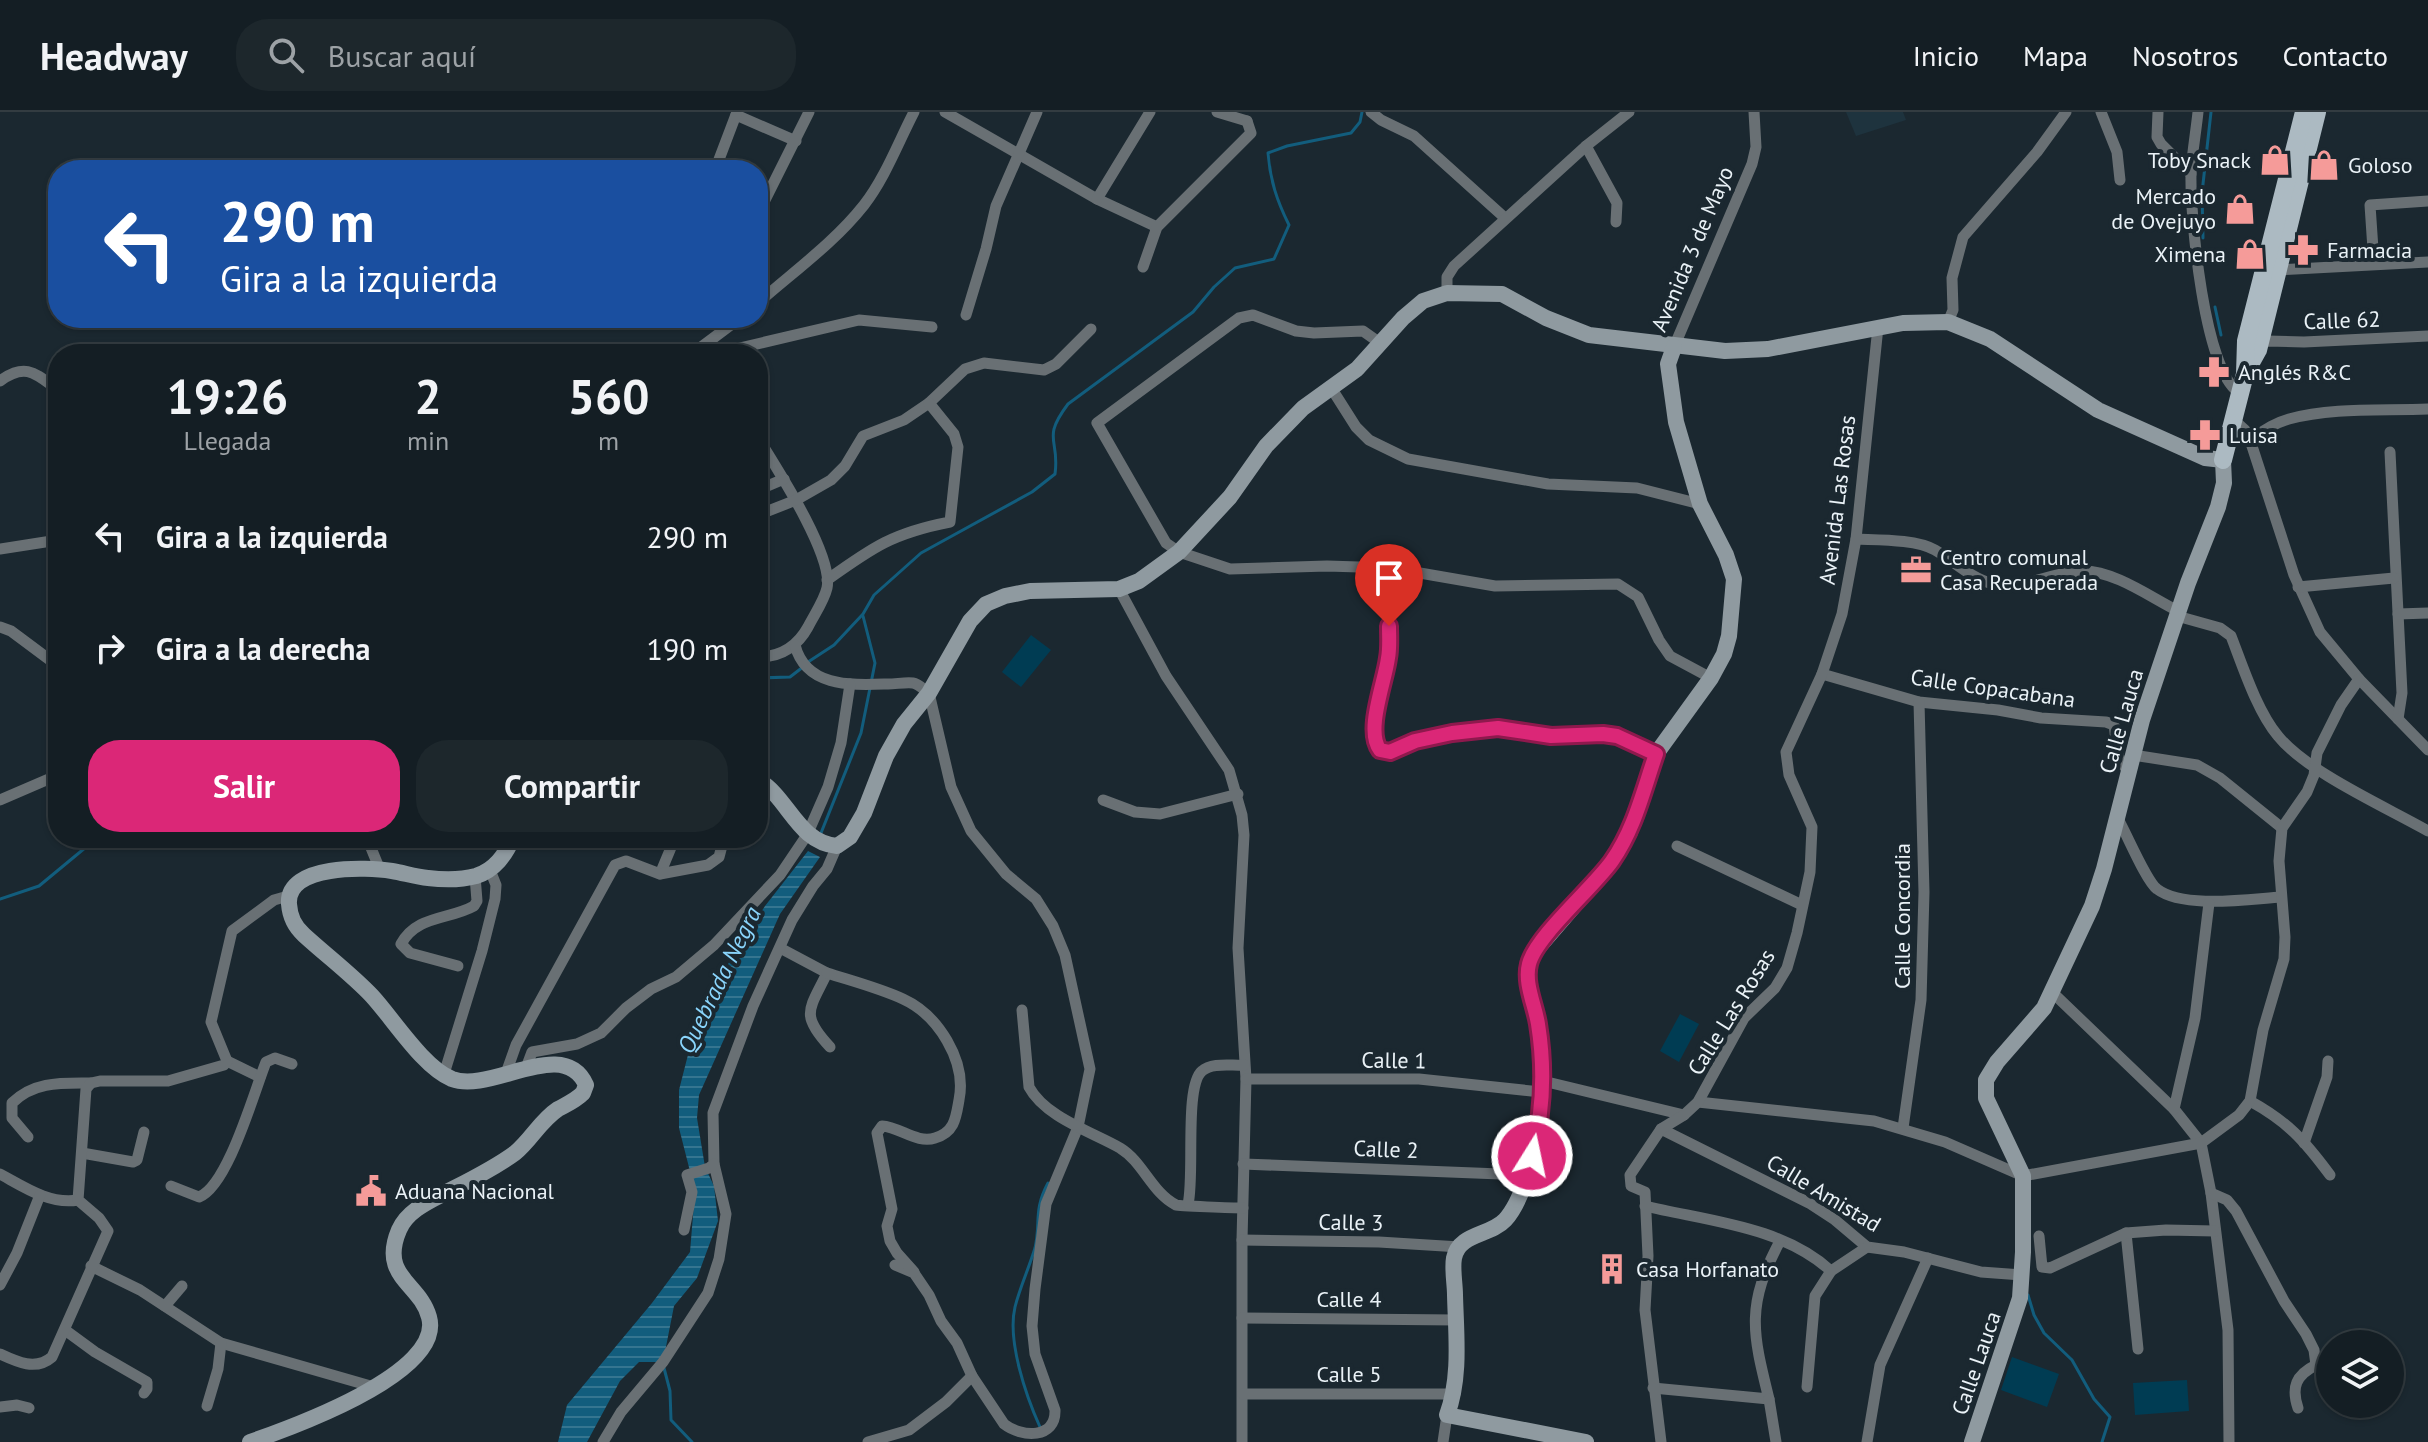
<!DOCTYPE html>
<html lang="es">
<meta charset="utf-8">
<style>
:root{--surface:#141e24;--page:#1d272c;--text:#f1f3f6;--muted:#9da2a6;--line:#333c41;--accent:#db2777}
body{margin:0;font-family:"PT Sans",sans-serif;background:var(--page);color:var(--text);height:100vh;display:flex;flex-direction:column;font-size:30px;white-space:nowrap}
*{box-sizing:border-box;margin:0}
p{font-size:26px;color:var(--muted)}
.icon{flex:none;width:44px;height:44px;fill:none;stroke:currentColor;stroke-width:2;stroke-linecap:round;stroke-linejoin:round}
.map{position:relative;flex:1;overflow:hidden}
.sheet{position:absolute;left:48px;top:232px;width:720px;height:504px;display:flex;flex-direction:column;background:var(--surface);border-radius:32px;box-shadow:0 2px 6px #0004,0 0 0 2px var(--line)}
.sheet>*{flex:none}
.hud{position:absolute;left:48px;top:48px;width:720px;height:168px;border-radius:32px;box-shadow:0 2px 6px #0004,0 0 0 2px var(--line);background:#1a4fa0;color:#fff;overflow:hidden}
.fabs{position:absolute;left:2316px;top:1218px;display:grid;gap:16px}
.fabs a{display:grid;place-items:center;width:88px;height:88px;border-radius:50%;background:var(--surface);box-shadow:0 2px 6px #0004,0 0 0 2px var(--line);font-size:40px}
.pin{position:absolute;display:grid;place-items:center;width:68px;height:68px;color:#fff;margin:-82px -34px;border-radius:50% 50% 50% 0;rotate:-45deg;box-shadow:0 0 8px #0007}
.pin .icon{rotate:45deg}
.me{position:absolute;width:88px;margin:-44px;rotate:10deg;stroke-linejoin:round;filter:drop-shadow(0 0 6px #0008)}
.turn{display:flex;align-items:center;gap:28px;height:168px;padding:0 40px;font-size:36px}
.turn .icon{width:104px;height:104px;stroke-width:2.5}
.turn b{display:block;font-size:56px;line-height:68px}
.eta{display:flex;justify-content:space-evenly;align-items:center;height:136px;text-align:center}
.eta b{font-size:48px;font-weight:800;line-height:56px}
.action{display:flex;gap:16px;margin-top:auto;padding:16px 40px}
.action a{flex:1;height:92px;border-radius:32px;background:var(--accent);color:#fff;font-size:32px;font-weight:800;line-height:92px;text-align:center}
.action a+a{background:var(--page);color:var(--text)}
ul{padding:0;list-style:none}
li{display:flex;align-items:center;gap:24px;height:112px;padding:0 40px}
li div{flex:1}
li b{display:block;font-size:30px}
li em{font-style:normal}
header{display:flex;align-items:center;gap:48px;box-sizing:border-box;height:112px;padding:0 40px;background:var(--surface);border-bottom:2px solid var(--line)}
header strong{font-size:38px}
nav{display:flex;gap:44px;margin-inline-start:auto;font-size:28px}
.search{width:560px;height:72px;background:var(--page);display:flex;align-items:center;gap:20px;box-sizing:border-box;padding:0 28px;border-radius:32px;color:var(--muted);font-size:30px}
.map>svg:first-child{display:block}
.built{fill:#1e333e}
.garden{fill:#003c53}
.water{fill:url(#water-rules)}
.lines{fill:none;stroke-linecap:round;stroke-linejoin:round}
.stream{stroke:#125d7d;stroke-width:3}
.street{stroke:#697074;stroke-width:11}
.secondary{stroke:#8f9aa0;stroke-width:16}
.primary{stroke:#acbac2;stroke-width:18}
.route-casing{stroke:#8e194d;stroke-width:20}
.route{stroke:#db2777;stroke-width:14}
.labels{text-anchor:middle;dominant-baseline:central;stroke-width:8;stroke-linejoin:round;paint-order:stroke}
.poi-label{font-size:22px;fill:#eaf2f7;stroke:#1b2830;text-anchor:start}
.street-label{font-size:22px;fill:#eaf2f7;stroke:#1b2830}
.water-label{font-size:24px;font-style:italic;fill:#8ad5fc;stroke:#1b2830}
</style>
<header>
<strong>Headway</strong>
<div class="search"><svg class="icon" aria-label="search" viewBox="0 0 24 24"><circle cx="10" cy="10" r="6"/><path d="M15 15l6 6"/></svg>Buscar aquí</div>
<nav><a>Inicio</a><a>Mapa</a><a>Nosotros</a><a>Contacto</a></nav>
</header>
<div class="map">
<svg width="2428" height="1330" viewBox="0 0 2428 1330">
<defs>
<pattern id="water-rules" width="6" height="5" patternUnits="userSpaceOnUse" patternTransform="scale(2)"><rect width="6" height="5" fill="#125d7d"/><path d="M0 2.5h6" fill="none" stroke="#357590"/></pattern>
</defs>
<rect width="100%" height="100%" fill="#1b2830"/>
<path class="built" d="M1846,0h57l3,8 -50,16z"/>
<g class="garden">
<path d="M1031,523l20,15 -30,37 -19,-15z"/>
<path d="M1680,902l19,10 -20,38 -19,-11z"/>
<path d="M2012,1245l47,17 -12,33 -46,-17z"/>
<path d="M2187,1268l2,31 -54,4 -2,-32z"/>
</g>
<path class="water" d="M808,739l12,6 -40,57 -81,181 -2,23 8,49 9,19 4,35 -21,57 -23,28 -11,56h-24l-19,19 -33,61h-29l9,-37 85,-102 38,-51 5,-61 -16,-63v-38l12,-47 16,-42 21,-37 37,-58z"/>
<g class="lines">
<g class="stream">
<path d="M2203,126l-1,-45 9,-81"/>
<path d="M2215,195l6,28"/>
<path d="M808,550l26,-17 29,-31 11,-19 47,-42 111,-61 23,-18c5,-36 -14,-34 13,-70l125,-92 21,-25 21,-19 39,-9 15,-34c-12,-24 -19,-45 -21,-72l19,-7 64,-13 9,-11 2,-10"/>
<path d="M758,566l32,-1 13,-10"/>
<path d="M821,721l40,-100 14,-70 -12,-47"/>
<path d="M0,787l39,-13 58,-48"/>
<path d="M2028,1183l6,20 10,18 28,27 22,39 16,18 -8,25"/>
<path d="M664,1256l6,23 1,29 21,22"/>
<path d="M1040,1315c-14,-31 -33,-86 -25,-120 5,-20 14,-39 20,-59 6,-26 -2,-37 13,-65"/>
</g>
<g class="street">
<path d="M945,0l152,87 60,28"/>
<path d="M1217,0l30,9"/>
<path d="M1371,0l10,8 33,16 91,82"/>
<path d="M2101,0l16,40 3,28"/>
<path d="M2158,0l-1,25 4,7 30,30"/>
<path d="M2198,0c-2,20 -6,41 -7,62 -1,40 13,200 49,219"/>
<path d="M736,3l60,26"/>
<path d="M1586,34l31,57 -1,19"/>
<path d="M715,58l22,-58"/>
<path d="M1097,87l53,-87"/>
<path d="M763,92l46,-92"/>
<path d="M2374,152l-4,-59 58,-4"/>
<path d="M1143,155l14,-40 94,-94 -4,-12"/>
<path d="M2278,158l150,-8"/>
<path d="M1447,181v-16l7,-11 132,-120 43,-34"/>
<path d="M758,191c35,-31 76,-60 106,-98 21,-27 34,-62 50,-93"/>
<path d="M966,203l20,-66 10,-43 41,-94"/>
<path d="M1948,210l5,-12 -1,-32 11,-41 74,-85 29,-40"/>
<path d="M1380,231l-17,-12 -49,2 -18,-2 -43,-16 -14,3 -142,105 69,120 13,9 51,17 97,-3 64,2 104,18 123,-2 20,13 21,43 11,16 41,22"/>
<path d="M2259,233l8,-4 37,1 124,-6"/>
<path d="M1674,235l78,-183 4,-17 -2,-35"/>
<path d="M692,242l48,-36"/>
<path d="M714,242l145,-34 73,7"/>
<path d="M0,269c26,-19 36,-7 58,9"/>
<path d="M1330,274l26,41 13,13 39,19 140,25 89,4 63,16"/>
<path d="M2234,308l11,10 5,10 44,135 26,57 39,47 69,71"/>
<path d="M758,326c18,29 76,118 69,150 -3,13 -13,27 -19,39 -11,20 -27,30 -50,30"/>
<path d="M2250,328c12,-8 24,-17 39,-21 43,-12 94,-8 139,-10"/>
<path d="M2390,340l12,241 -4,26"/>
<path d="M758,378l26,-11"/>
<path d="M758,403l38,-15 35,-20 14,-14 18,-30 41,-16 25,-17 36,-34 19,-6 60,7 12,-6 35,-35"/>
<path d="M1856,427c22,1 60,0 79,11 19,11 35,28 58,34 31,7 59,-13 90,-13 32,0 67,26 95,40"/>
<path d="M0,437l58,-9"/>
<path d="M1391,456l-2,88 -15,70v14l6,10 10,2 25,-11 37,-8 46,-5 53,8 52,-2 14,2 39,18"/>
<path d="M827,468c46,-33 66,-47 123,-58l8,-75 -4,-13 -25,-31"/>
<path d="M2298,475l96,-9"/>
<path d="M1119,477l47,87 63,94 13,45 2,20 -6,113 8,131 -4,161v202"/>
<path d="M2398,502l30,-1"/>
<path d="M2177,504l43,12 11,8c12,31 26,75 47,100 29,36 108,71 150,95"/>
<path d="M0,515l11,4 47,35"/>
<path d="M795,533c11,43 57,40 93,39 8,0 18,-2 25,-1 6,1 11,7 16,10l22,94 20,44 35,43 30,25 17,27 12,29 25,114 -12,58 -32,77 -11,85 -3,37 3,28 20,56c1,29 -33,28 -51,14l-32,-48 -15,-33 -16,-22 -12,-26 -15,-22 -19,-8"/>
<path d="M1822,562l97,28 79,8 43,8 65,4 8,3c3,17 0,34 15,46"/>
<path d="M2133,643l64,10 23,13 62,50"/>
<path d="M0,688l58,-25"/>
<path d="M1103,688l32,12 25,2 78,-20"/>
<path d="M2117,705c9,15 29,64 40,72 26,20 92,10 124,8"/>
<path d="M367,726l13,32"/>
<path d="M1677,734l125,59"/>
<path d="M660,762l15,-36"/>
<path d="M780,836l47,25c-17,36 -28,41 3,74"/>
<path d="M458,854l-48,-13 -9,-9c16,-29 48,-24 73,-38l3,-5 -2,-25"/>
<path d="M827,861c25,8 52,15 76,26 35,16 64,62 56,101 -3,17 -4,32 -24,38 -18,6 -35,-11 -53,-12l-5,7 15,76 -5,17 3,15 7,12 17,19"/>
<path d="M2053,881l121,116 27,34 10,50 17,137 1,112"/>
<path d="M1022,898l7,77c16,30 63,45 91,61 23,14 32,45 56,57 3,1 57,3 67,3"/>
<path d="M227,949l33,16"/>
<path d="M526,956l6,-16 45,-8 24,-11 25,-25 25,-19 25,-12 38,-32 66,-70 27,-40 21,-48 13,-44 9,-59"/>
<path d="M444,962l38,-123 13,-52 1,-14 -6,-15"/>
<path d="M505,964l11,-31 99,-180 11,-4 34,13 48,-9 11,-8 5,-19"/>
<path d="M1246,967h173l122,13"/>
<path d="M1543,969l141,34"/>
<path d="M2250,989c38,21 54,39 80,74"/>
<path d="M1698,990l176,19 71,21 78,34 178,-33 38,-28 11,-14 13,-71 21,-71 1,-22 -6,-76 3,-33 25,-36 7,-17 3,-22 24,-48 18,-26"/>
<path d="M2174,997l21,-91 14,-115"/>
<path d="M1903,1016l18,-128 3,-108 -5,-190"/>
<path d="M1661,1017l148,74 26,17 32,27 37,5 77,20 41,3"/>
<path d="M28,1025l-16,-19v-15c22,-22 50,-20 79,-20"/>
<path d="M2304,1031l23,-66 1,-16"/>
<path d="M82,1041l51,9 4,-2 7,-28"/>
<path d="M1243,1052l284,11"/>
<path d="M0,1062c24,13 50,31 78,26"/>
<path d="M171,1074l28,11c29,-11 55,-105 67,-135l9,-4 17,6"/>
<path d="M2211,1081l16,7 9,11 48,90 22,33 8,16 2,15c-20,10 -25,22 -18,43"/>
<path d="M1188,1092c7,-28 -4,-118 14,-133 10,-9 30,-5 42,-6"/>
<path d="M1645,1094c62,15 137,20 186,65"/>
<path d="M684,1118l8,-38 -5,-17 22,-7 5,-4 -1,-51 40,-107 39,-86 21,-34 14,-17 10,-23"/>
<path d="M2126,1121l12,116"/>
<path d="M2039,1124l3,31 8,1 76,-35 40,-3 49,1"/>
<path d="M1242,1128l137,2 81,5"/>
<path d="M91,1154l49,24 81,53 153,44"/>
<path d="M0,1173l17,-32 23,-58"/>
<path d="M165,1194l17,-20"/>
<path d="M1242,1206l214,2"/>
<path d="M65,1218l30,22 52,30v7l-3,4"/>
<path d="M0,1242c17,8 36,17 52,3l56,-126 -9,-13 -21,-18 8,-111 5,-6 9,-2h68l56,-16 3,-4 -16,-39 21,-91 42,-31 14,-4"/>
<path d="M1807,1275l8,-91 16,-25 36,-24"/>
<path d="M1653,1276l116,11c-17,-68 -23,-94 11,-158"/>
<path d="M1243,1282h212"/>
<path d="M1769,1287l7,43"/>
<path d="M207,1294l11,-37 3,-26"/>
<path d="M0,1295l17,-2 12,3"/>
<path d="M603,1330l18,-30 42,-50 45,-69 11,-34 7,-45 -12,-50"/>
<path d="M868,1330l41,-12 37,-28 26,-26"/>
<path d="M1443,1330l4,-27"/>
<path d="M1661,1330l-16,-132 3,-54 -3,-64 -14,-6 -1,-11 31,-46 23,-14 14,-13 46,-84 31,-30 12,-20 10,-35 13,-61 2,-45 -23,-52 -3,-23 36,-78 20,-60 14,-75 22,-212"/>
<path d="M1867,1330l13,-77 48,-107"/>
</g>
<g class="secondary">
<path d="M758,668c31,18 39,62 79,66l13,-9 14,-24 22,-57 18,-32 25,-31 41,-72 16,-17 19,-8 25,-5 89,-2 20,-8 40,-29 51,-55 36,-51 37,-38 54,-39 46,-51 20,-17 24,-8 55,1 44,24 43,17 136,16 43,-2 135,-26 45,-1 42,17 108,71 107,48 18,2 1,23 -6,24 -30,76 -46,137 -38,149 -12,37 -48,102 -47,54 -11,18v18l37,78v76l-3,46 -48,144"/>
<path d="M250,1330c40,-14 195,-69 179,-125 -9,-34 -50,-40 -30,-87 7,-17 26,-27 42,-35 25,-13 51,-25 74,-42 16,-13 25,-32 43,-44 9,-5 17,-8 25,-16l3,-8c-22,-50 -95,9 -134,-6 -29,-12 -58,-59 -80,-83 -21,-22 -45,-40 -68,-61 -10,-9 -14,-18 -15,-31 -3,-40 78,-37 103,-33 12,2 24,6 36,7 16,2 33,2 48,-2 19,-6 29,-21 37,-38"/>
<path d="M1586,1330l-139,-27c14,-38 9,-80 8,-120 0,-11 -3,-26 -1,-37 5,-25 36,-22 51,-38 16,-17 29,-61 32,-84 5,-37 6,-72 1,-109 -3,-25 -15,-47 -7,-71l81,-94 18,-30 26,-78 55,-76 13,-24 5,-18 5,-57 -8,-24 -26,-51 -24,-82 -8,-58 6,-17"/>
</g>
<g class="primary">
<path d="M2248,256l10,-18 59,-238"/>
<path d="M2223,348l22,-86 1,-33 58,-229"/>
</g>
</g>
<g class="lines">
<defs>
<path id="route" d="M1389,514c0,11 1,22 -1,32 -3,24 -23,73 -8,92l10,2 25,-11 37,-8 46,-5 53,8 52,-2 14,2 39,18c-13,37 -21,74 -44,107 -19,27 -76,75 -83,103 -5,19 6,41 9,60 7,44 5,90 -6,132"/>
</defs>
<use href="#route" class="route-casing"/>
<use href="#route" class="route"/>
</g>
<defs>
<symbol id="shop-bare" viewBox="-9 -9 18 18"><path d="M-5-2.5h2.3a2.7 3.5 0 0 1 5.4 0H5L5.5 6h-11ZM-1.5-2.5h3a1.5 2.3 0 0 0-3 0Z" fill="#f59b99" stroke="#1b2830" stroke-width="2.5" paint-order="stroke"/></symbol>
<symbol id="pharmacy-bare" viewBox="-9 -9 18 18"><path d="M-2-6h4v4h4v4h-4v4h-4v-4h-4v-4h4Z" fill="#f59b99" stroke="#1b2830" stroke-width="2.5" paint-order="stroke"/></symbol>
<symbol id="office-bare" viewBox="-9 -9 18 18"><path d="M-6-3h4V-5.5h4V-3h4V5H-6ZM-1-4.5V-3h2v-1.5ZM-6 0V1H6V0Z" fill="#f59b99" stroke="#1b2830" stroke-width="2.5" paint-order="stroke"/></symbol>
<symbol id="civic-bare" viewBox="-9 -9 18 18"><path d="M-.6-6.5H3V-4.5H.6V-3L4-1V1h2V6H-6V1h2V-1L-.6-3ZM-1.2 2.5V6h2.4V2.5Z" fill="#f59b99" stroke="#1b2830" stroke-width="2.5" paint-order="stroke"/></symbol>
<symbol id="building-bare" viewBox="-9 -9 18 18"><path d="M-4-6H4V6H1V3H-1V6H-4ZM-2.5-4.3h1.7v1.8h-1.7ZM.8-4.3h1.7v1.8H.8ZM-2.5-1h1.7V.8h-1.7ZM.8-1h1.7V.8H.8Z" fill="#f59b99" stroke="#1b2830" stroke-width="2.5" paint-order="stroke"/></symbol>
</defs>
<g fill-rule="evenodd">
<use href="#shop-bare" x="2253" y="26" width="44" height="44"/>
<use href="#shop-bare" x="2302" y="31" width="44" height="44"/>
<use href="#shop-bare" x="2218" y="75" width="44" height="44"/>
<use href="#pharmacy-bare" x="2281" y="116" width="44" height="44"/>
<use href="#shop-bare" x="2228" y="120" width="44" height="44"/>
<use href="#pharmacy-bare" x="2192" y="238" width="44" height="44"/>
<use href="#pharmacy-bare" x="2183" y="301" width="44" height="44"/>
<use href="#office-bare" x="1894" y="436" width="44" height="44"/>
<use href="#civic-bare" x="349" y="1057" width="44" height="44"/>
<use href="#building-bare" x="1590" y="1135" width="44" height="44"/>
</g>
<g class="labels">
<g class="poi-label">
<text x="2251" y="48" text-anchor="end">Toby Snack</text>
<text x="2348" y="53">Goloso</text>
<text x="2216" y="84" text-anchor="end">Mercado<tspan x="2216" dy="25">de Ovejuyo</tspan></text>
<text x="2327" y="138">Farmacia</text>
<text x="2226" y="142" text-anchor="end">Ximena</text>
<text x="2238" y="260">Anglés R&amp;C</text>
<text x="2229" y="323">Luisa</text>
<text x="1940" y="445">Centro comunal<tspan x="1940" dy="25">Casa Recuperada</tspan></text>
<text x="395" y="1079">Aduana Nacional</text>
<text x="1636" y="1157">Casa Horfanato</text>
</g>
<g class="street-label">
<text transform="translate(1692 137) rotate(-67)">Avenida 3 de Mayo</text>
<text transform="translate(2342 208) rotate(-2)">Calle 62</text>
<text transform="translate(1837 388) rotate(-83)">Avenida Las Rosas</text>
<text transform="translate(1993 576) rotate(8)">Calle Copacabana</text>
<text transform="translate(2121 609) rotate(-74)">Calle Lauca</text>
<text transform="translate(1902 804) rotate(-90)">Calle Concordia</text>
<text transform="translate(1731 900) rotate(-58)">Calle Las Rosas</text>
<text transform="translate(1394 948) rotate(1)">Calle 1</text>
<text transform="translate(1386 1037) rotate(2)">Calle 2</text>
<text transform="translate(1824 1081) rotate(31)">Calle Amistad</text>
<text transform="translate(1351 1110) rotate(1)">Calle 3</text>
<text x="1349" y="1187">Calle 4</text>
<text transform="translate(1976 1251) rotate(-71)">Calle Lauca</text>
<text x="1349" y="1262">Calle 5</text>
</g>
<g class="water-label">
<text transform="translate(719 868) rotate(-64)">Quebrada Negra</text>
</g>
</g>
</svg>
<div class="fabs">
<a><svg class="icon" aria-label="layers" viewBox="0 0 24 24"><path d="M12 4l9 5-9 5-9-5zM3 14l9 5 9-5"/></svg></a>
</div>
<div class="pin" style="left:1389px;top:514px;background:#d93025"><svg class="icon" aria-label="arrive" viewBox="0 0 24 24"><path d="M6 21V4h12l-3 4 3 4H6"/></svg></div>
<svg class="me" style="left:1532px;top:1044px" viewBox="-20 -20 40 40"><circle r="17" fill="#db2777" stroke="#fff" stroke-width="3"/><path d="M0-11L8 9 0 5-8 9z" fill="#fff"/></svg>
<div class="hud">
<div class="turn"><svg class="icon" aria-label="left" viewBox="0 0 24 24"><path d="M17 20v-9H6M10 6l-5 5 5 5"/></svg><div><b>290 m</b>Gira a la izquierda</div></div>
</div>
<section class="sheet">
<div class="eta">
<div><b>19:26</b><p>Llegada</p></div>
<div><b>2</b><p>min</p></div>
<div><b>560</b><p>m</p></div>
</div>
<ul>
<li><svg class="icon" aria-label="left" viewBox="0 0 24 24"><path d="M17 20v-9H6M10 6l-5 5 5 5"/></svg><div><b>Gira a la izquierda</b></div><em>290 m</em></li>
<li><svg class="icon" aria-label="right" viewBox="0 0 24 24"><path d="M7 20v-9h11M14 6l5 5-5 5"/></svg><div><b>Gira a la derecha</b></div><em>190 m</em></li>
</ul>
<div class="action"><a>Salir</a><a>Compartir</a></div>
</section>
</div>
